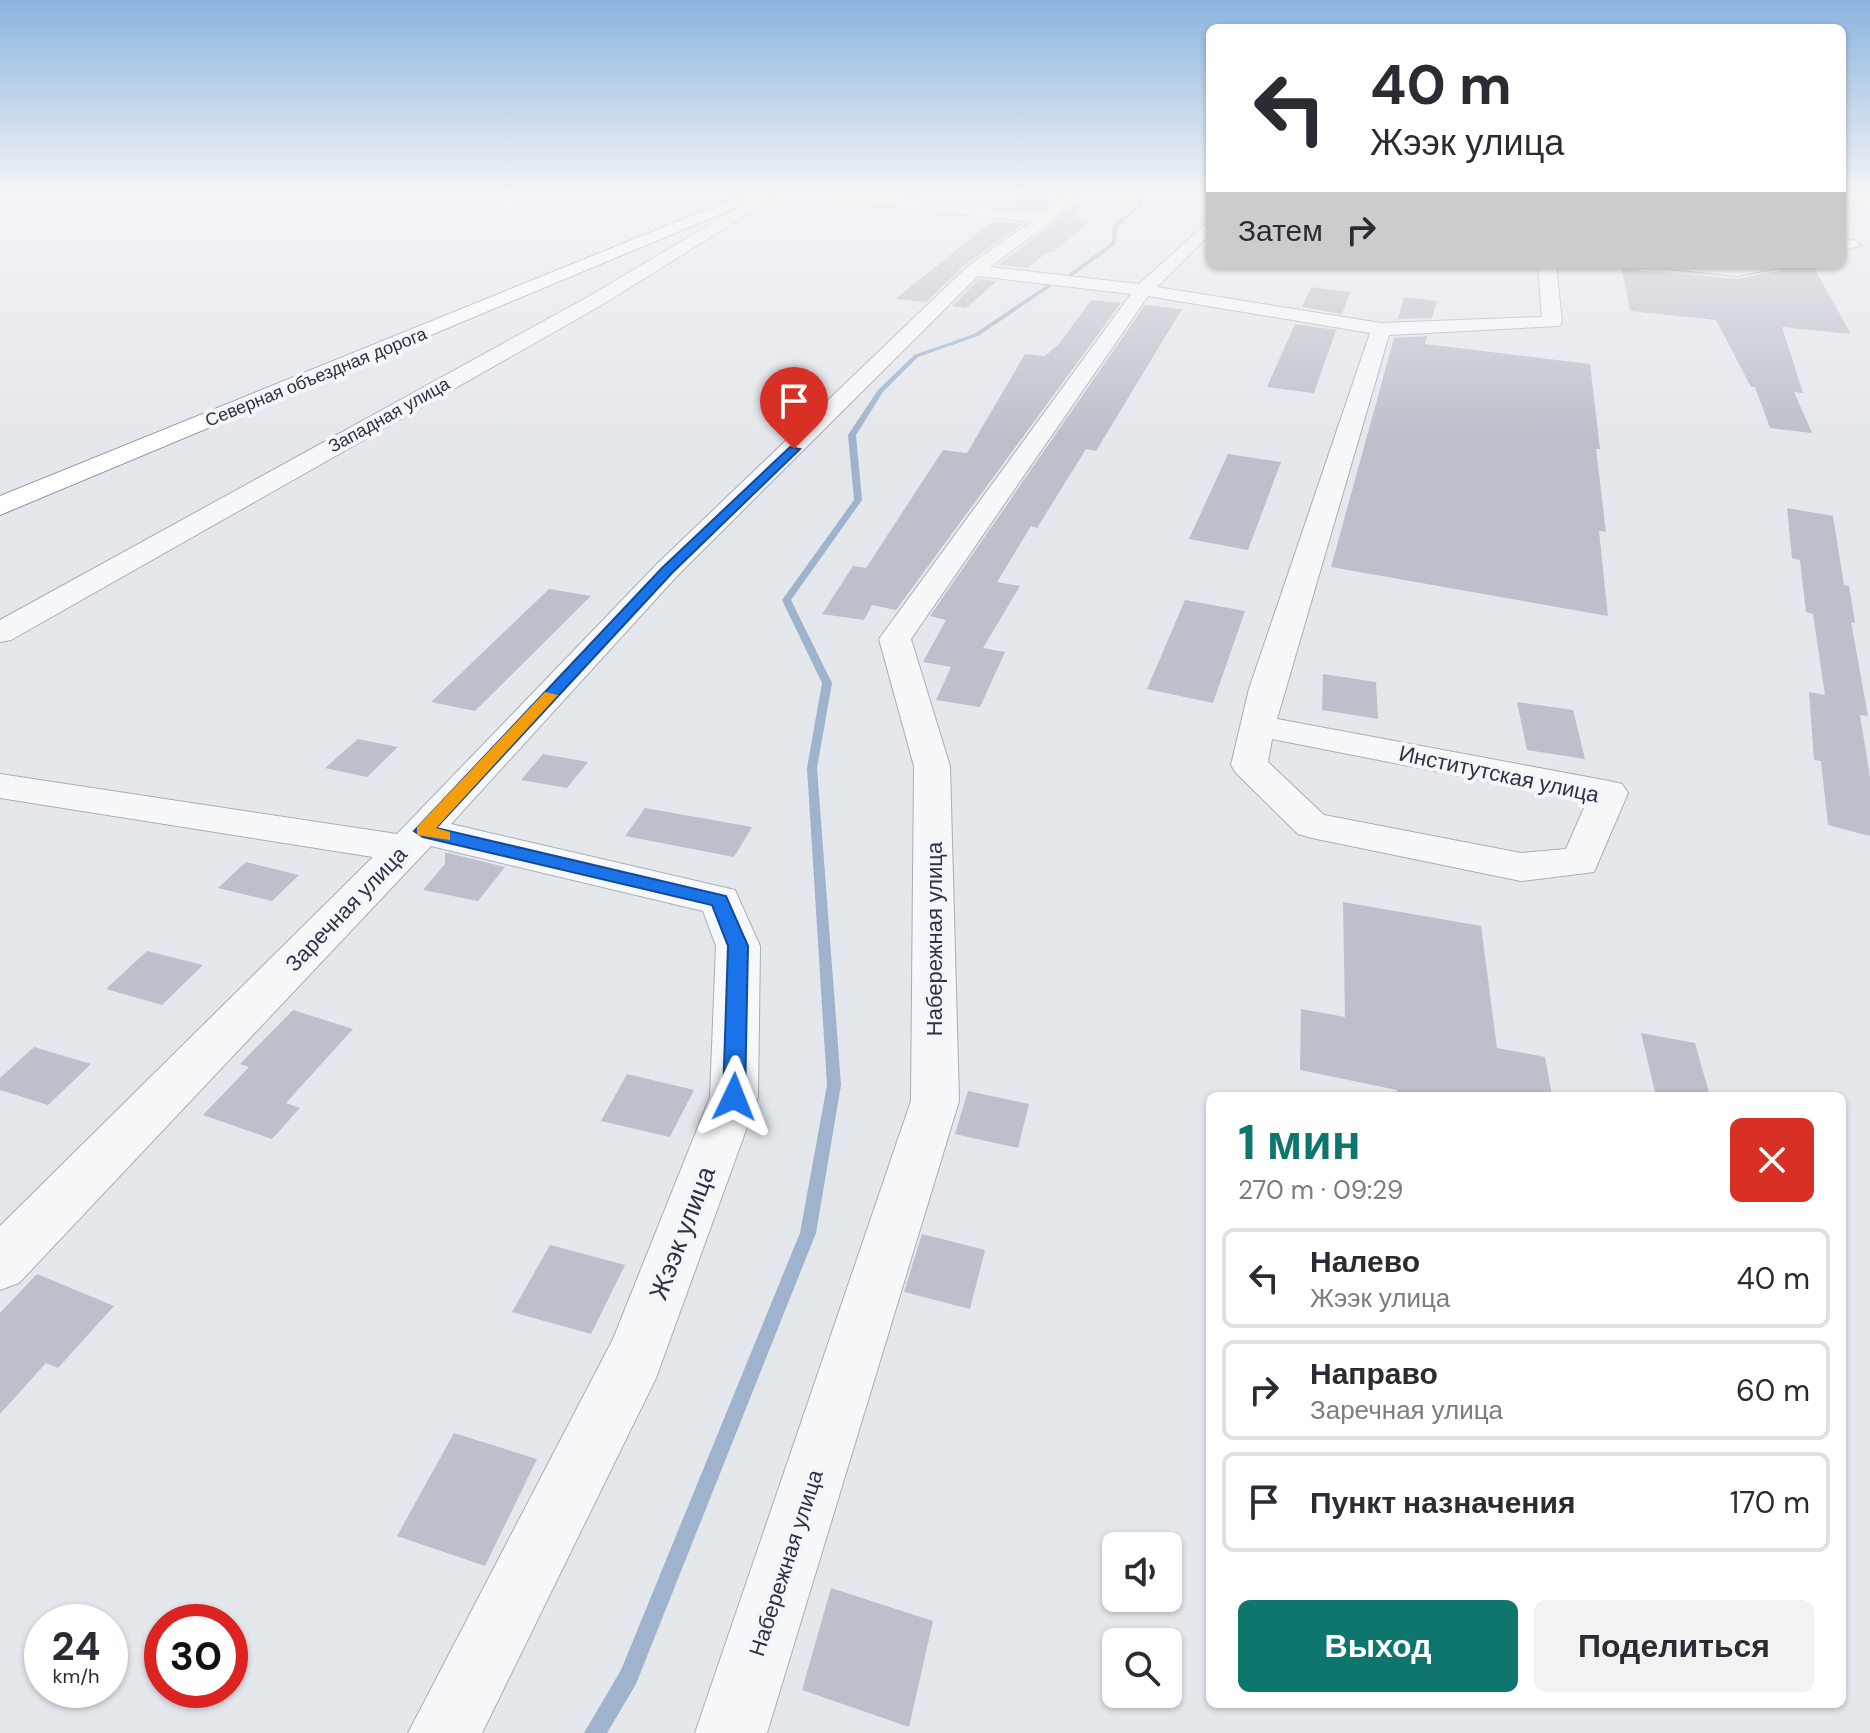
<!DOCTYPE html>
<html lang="ru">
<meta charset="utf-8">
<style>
:root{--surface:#fff;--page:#f2f2f3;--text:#2b2b33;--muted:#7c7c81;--line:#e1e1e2;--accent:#0f766e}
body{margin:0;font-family:"DM Sans",sans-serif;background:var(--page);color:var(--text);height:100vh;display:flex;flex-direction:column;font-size:30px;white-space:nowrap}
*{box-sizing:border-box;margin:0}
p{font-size:26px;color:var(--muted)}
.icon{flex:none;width:44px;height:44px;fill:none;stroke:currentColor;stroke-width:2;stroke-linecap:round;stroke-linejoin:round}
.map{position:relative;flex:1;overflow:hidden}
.details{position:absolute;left:1206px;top:1092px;width:640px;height:616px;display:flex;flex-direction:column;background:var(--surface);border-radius:12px;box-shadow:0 2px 6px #0004}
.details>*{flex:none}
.hud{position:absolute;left:1206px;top:24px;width:640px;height:244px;border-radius:12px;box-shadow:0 2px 6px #0004;background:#fff;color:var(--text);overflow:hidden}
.buttons{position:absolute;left:1102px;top:1532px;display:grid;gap:16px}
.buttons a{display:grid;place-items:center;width:80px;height:80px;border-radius:12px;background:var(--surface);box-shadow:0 2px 6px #0004;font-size:40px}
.speed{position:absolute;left:24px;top:1604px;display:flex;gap:16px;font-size:40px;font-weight:700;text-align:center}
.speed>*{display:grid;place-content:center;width:104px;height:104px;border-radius:50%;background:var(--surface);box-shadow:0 2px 6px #0004;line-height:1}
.speed small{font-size:20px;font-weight:400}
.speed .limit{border:12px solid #d22;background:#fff;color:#111}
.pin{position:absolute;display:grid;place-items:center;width:68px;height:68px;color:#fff;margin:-82px -34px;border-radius:50% 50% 50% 0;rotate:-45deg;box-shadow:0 0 8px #0007}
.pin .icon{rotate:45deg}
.me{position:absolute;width:88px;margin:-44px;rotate:2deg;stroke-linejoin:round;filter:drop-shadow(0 0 6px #0008)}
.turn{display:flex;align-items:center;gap:28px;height:168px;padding:0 32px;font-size:36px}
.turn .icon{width:104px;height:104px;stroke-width:2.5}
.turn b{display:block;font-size:56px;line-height:68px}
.then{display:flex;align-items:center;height:76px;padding:0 32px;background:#0003;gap:16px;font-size:30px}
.round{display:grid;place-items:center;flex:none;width:84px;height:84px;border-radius:12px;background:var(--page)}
.overview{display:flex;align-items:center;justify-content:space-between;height:136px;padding:0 32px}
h1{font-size:48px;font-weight:800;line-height:60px;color:var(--accent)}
.cta{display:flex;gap:16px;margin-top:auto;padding:16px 32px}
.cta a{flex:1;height:92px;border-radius:12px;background:var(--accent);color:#fff;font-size:32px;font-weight:800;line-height:92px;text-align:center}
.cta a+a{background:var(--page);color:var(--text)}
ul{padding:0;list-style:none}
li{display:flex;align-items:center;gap:24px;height:100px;margin:0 16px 12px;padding:0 16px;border:4px solid var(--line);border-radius:12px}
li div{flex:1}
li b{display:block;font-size:30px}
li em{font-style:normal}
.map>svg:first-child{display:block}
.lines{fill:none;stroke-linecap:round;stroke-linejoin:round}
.stream{fill:#9fb4cc;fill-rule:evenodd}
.building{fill:#bbc0ca}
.minor-casing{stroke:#a9aeb7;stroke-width:2}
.trunk-casing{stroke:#8b94a3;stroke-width:2}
.minor{fill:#f7f8fa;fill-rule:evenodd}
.trunk{fill:#fff;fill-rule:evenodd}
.route{fill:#1a73e8;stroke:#114b97;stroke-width:2}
.slow{fill:#f59e0b}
.labels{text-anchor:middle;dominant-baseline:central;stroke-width:8;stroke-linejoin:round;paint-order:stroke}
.far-street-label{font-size:18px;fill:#2b3445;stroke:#f4f6f9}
.street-label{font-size:22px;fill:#2b3445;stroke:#f4f6f9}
.near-street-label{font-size:26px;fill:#2b3445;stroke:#f4f6f9}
</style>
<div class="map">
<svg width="1870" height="1733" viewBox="0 0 1870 1733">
<rect width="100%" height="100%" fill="#e4e7ec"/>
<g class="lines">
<g class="stream">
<path d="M1132,192h4l8,12 -26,22 -3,19 -45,33h-4v-2l45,-33 3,-19 26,-20z"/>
<path d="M1047,285l5,1 -74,50 -60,21 -35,35 -27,43 6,65 -71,100 41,83 -15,85 24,317 -25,148 -180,451 -29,49h-23l37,-63 179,-437 27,-148 -20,-317 15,-85 -40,-83 72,-100 -6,-65 30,-45 36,-35 60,-21z"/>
</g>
</g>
<g class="building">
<path d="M1021,197l32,3 -12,11 -32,-4z"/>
<path d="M1076,202l12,1 -17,15 21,2 -39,32h-5l-21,16 -29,-3 55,-41z"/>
<path d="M993,221l30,3 -57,40 -40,38 -31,-3z"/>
<path d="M1785,264h27l39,70 -69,-7 21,66 -9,-1 18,41 -42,-5 -15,-41h-4l-35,-67 -86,-9 -8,-42 115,10 43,-8z"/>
<path d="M979,279l18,2 -31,27 -14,-2z"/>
<path d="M1311,287l39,5 -8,22 -40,-7z"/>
<path d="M1404,297l33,4 -5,17 -34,1z"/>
<path d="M1091,300l30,3 -225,307 -24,-5 -8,15 -42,-6 31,-48 13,2 77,-118 24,3 58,-99 20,2 14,-12z"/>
<path d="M1145,305l37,4 -86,142 -10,-2 -49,79 -6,-2 -34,56 23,4 -37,62 22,4 -25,55 -44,-7 15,-33 -28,-5 23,-42 -16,-4z"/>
<path d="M1295,324l41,6 -22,63 -47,-6z"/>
<path d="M1427,336l-2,8 165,20 10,85h-4l10,83 -7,-1 9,85 -277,-49 63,-229z"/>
<path d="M1228,454l53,8 -33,88 -59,-11z"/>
<path d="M1787,508l46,8 11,69 5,1 6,37 -4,-1 17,94 -8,-1 10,62v59l-42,-11 -7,-64 -7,-1 -5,-68 16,3 -12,-81 -7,-2 -6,-52 -8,-2z"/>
<path d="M549,589l42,7 -116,115 -44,-9z"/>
<path d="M1185,600l60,11 -32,92 -66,-14z"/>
<path d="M1323,674l53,8 2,37 -56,-9z"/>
<path d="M1517,702l56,8 12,49 -58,-9z"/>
<path d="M358,739l40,8 -31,30 -42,-9z"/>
<path d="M543,754l45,8 -21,26 -46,-8z"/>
<path d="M645,808l107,19 -18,30 -109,-21z"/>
<path d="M445,853h3l57,14 -27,34 -55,-11 22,-26z"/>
<path d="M246,862l53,13 -27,26 -54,-13z"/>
<path d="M1343,902l138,24 16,122 48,9 7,39h-155v-6l-97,-20 1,-61 44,8z"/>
<path d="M147,951l56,14 -41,40 -56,-16z"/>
<path d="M293,1010l60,19 -67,74 14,5 -28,31 -69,-24 46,-48 -9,-3z"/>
<path d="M1641,1033l54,10 15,53h-54z"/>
<path d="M34,1047l57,17 -43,41 -48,-15v-12z"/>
<path d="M627,1074l67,16 -24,47 -69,-16z"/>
<path d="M968,1091l61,13 -11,44 -63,-14z"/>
<path d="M922,1234l63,16 -15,59 -66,-17z"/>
<path d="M550,1245l75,20 -34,69 -79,-22z"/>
<path d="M37,1274l77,32 -56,62 -12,-5 -46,51v-101z"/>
<path d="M454,1433l83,26 -52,107 -88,-30z"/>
<path d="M831,1588l102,33 -24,106 -107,-37z"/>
</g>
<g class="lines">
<defs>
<g id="minor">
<path d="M765,192h18l-183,114 -589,334 -11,2v-22l586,-322z"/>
<path d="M838,192l204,22 24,-22h16l-31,30 -61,45 149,17 71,-64v14l-53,53 224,36 161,-6 -4,-53h18l6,58 -3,4 -170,9 -112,384 332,62 13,3 6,9 -34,79 -73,9 -209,-43 -14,-4 -62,-61 -5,-8 18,-76 121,-356 -222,-37 -237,343 39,127 9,335 -192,632h-72l216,-632 3,-335 -35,-127 252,-345 -153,-18 -301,300 -226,248 284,66 25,56 -2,151 -102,281 -174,355h-74l205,-394 97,-242 6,-151 -13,-35 -272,-65 -412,437 -19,7v-64l373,-369 -373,-59v-24l397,60 260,-270 311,-298 63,-44 -183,-20zM1272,739l315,62 -21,48 -45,4 -197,-38 -56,-53z"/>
<path d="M1842,241l12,-1 8,5 -20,6z"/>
<path d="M1661,264h121l-3,4 -42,8 -67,-7z"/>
</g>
<path id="trunk" d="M750,192h23l-773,323v-19z"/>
</defs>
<use href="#minor" class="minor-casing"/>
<use href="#trunk" class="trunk-casing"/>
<use href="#minor" class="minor"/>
<use href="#trunk" class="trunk"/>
</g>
<linearGradient id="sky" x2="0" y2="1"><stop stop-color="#8bb4dd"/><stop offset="0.44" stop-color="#f3f4f6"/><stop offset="1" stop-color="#f3f4f6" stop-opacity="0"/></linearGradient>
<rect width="1870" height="435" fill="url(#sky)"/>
<path class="route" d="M790,447l10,2 -128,124 -236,255 290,68 22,50 -3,151 -3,7h-16l-3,-7 5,-151 -16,-41 -289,-68 -9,-6 248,-263z"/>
<path class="slow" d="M545,692l13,3 -122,133 14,4v8l-33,-5v-8z"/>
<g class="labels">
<g class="far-street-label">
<text transform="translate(316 377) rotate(-22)">Северная объездная дорога</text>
<text transform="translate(389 415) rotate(-29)">Западная улица</text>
</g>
<g class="street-label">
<text transform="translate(1499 774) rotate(12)">Институтская улица</text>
<text transform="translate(346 909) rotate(-46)">Заречная улица</text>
<text transform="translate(934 939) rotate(-90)">Набережная улица</text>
<text transform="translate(786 1563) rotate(-72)">Набережная улица</text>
</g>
<g class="near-street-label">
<text transform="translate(682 1233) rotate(-69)">Жээк улица</text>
</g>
</g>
</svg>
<div class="buttons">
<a><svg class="icon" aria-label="sound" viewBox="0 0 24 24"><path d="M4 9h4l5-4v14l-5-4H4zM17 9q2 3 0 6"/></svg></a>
<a><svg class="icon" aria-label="search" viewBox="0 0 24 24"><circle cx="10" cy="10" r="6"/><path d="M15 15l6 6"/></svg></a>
</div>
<div class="speed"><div>24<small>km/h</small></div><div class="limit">30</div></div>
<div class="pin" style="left:794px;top:449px;background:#d93025"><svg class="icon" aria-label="arrive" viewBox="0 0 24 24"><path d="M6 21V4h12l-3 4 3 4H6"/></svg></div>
<svg class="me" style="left:734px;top:1097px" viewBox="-20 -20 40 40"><path d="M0-17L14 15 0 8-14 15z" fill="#1a73e8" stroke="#fff" stroke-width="4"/></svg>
<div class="hud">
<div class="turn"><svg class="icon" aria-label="left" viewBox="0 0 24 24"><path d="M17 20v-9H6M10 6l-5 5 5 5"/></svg><div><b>40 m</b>Жээк улица</div></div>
<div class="then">Затем<svg class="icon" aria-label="right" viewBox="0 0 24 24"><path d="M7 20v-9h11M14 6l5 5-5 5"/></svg></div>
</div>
<section class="details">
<div class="overview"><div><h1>1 мин</h1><p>270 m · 09:29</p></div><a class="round" style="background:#d93025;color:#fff"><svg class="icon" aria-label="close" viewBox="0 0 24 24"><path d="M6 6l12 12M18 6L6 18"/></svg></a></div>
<ul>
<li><svg class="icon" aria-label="left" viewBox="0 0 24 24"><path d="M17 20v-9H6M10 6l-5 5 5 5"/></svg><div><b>Налево</b><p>Жээк улица</p></div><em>40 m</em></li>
<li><svg class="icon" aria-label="right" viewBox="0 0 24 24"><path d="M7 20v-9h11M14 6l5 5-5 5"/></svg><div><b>Направо</b><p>Заречная улица</p></div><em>60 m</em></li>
<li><svg class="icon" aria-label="arrive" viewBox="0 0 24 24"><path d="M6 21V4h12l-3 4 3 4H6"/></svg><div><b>Пункт назначения</b></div><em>170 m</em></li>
</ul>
<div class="cta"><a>Выход</a><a>Поделиться</a></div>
</section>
</div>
